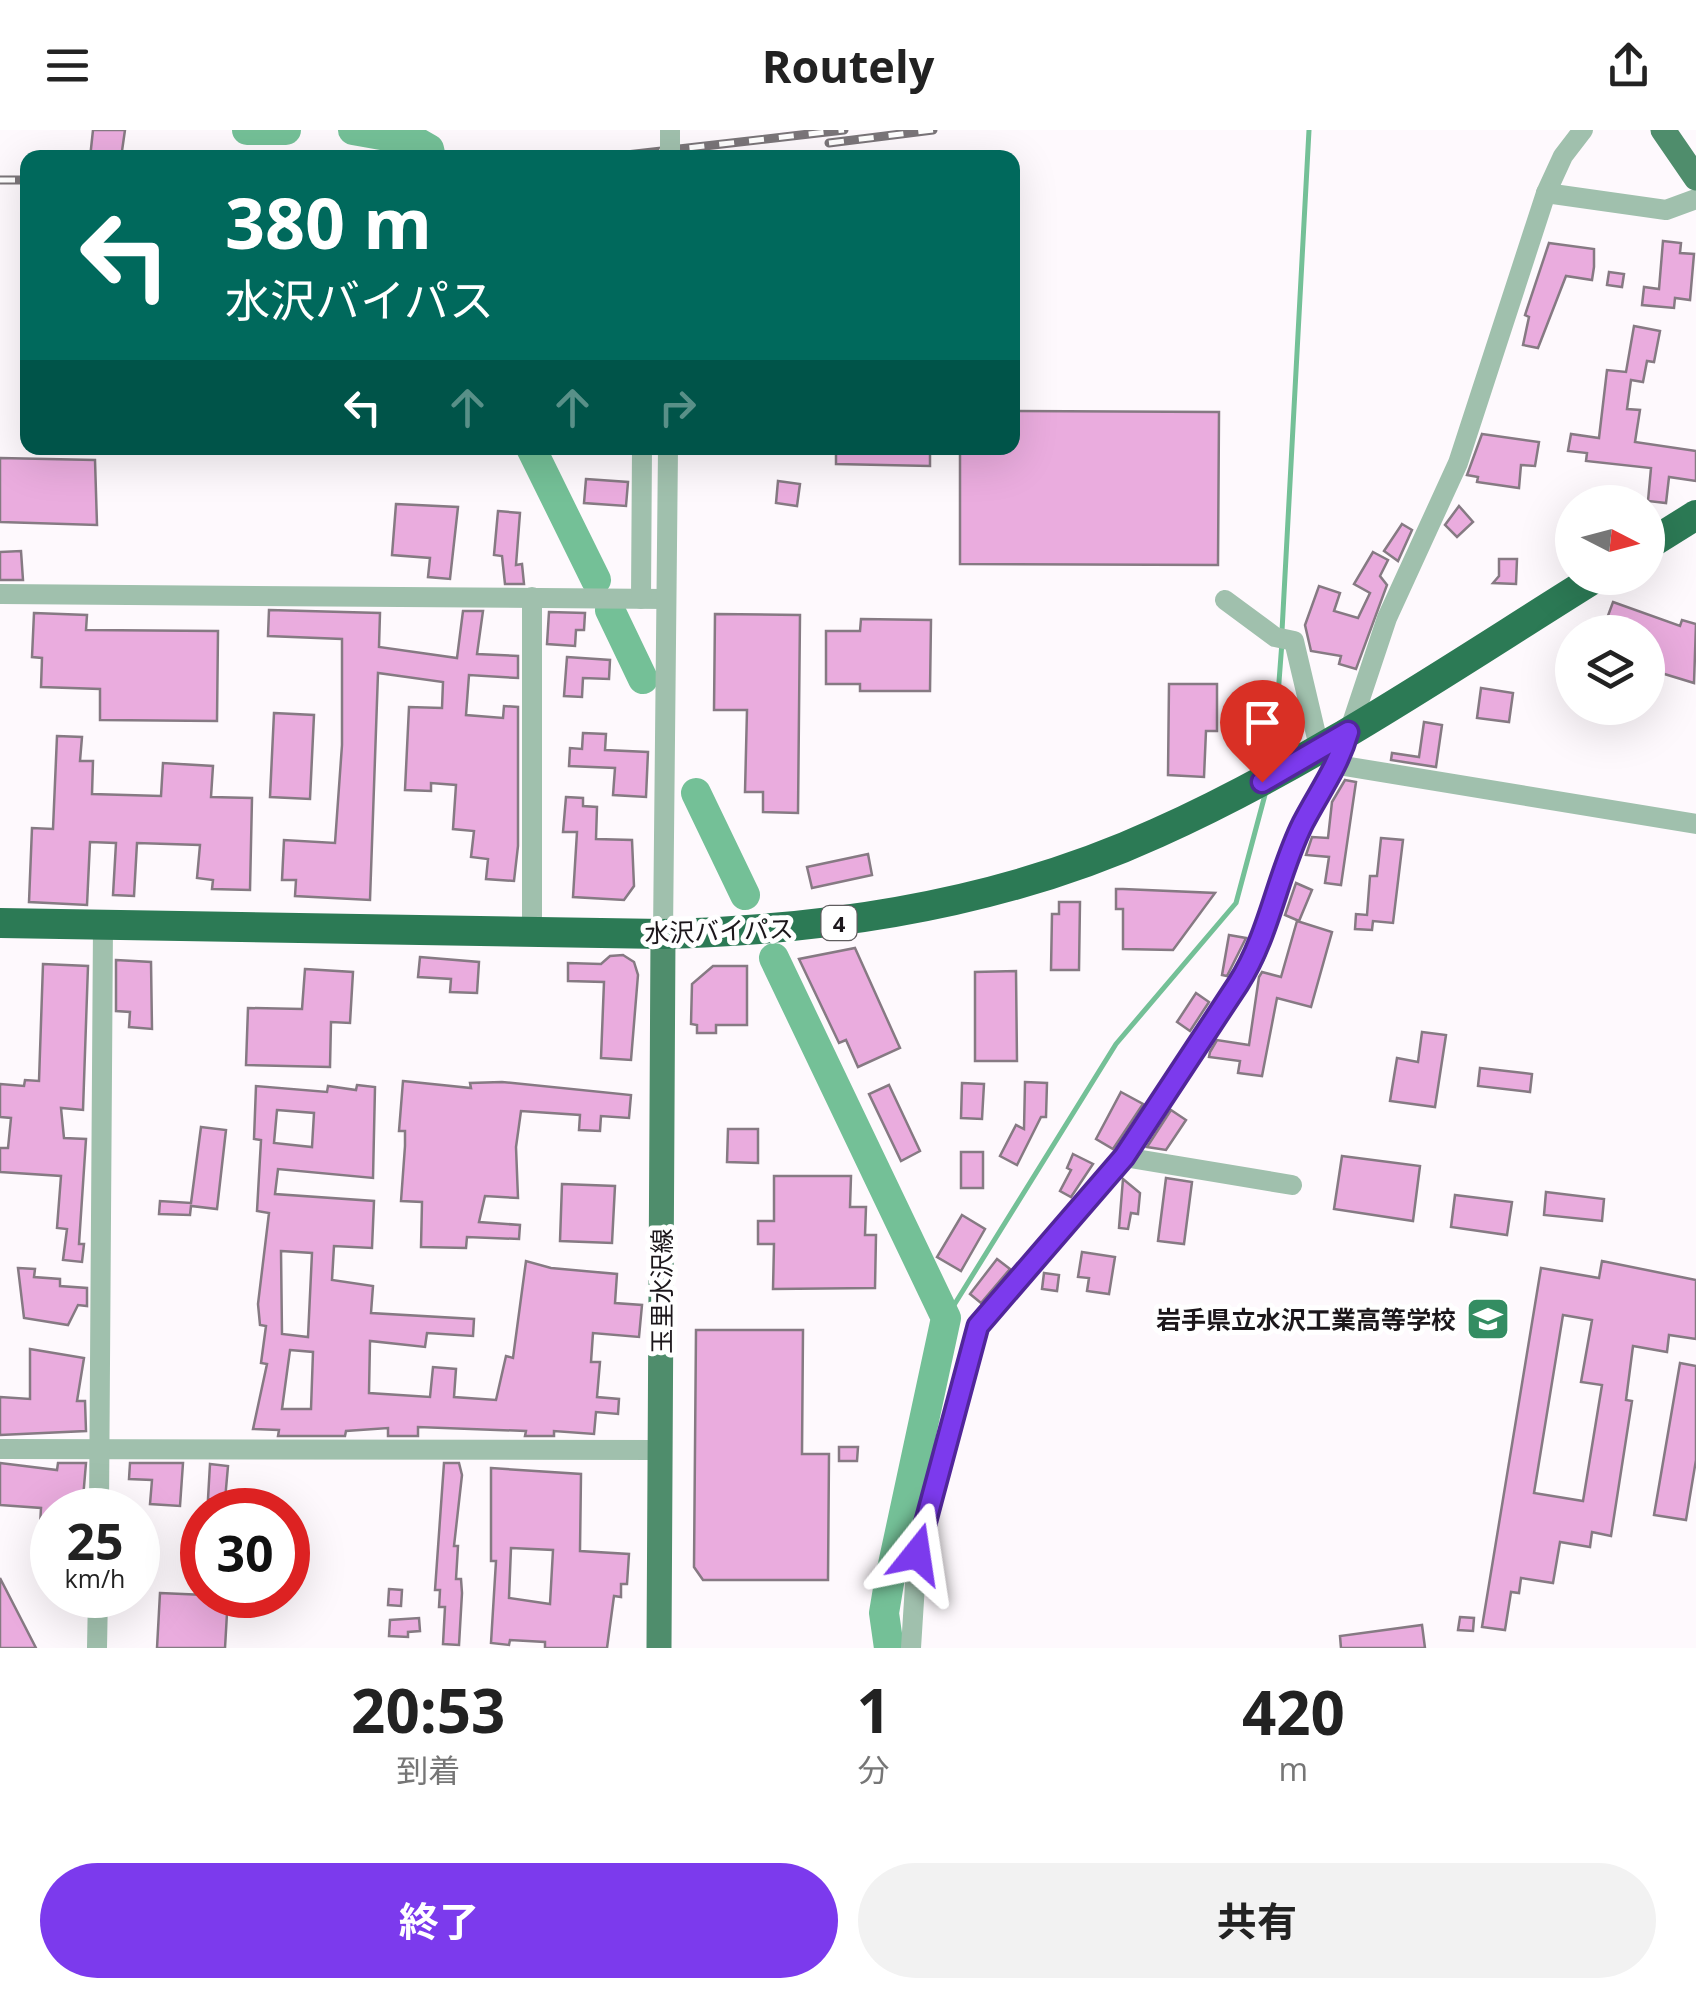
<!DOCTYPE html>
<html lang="ja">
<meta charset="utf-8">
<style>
:root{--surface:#fff;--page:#f2f2f2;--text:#222;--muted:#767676;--accent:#7c3aed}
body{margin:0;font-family:"Open Sans","Noto Sans JP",sans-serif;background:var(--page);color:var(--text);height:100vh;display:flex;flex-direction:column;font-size:38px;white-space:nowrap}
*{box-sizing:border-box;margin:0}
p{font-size:32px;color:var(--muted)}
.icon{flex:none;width:55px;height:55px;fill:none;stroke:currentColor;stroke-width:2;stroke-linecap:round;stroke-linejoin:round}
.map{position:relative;height:1518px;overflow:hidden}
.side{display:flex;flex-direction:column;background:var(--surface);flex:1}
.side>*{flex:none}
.hud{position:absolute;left:20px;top:20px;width:1000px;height:305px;border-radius:20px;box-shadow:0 10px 40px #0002;background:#00695c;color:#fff;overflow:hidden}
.needle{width:65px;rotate:96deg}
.fabs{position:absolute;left:1555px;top:355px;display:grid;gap:20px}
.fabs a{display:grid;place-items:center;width:110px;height:110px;border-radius:50%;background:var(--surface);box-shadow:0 10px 40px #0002;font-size:50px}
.speed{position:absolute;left:30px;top:1358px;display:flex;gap:20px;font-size:50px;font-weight:700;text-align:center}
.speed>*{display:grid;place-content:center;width:130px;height:130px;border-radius:50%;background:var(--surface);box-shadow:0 10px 40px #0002;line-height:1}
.speed small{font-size:25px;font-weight:400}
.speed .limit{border:15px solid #d22;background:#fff;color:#111}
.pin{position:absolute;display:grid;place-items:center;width:85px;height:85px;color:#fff;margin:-102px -42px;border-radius:50% 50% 50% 0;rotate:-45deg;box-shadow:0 0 10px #0007}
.pin .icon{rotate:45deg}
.me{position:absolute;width:110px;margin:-55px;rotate:15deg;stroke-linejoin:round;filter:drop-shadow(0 0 8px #0008)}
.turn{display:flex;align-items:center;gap:35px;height:210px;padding:0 40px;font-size:45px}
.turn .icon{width:130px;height:130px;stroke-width:2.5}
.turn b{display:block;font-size:70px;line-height:85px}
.lanes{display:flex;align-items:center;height:95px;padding:0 40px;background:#0003;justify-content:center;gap:50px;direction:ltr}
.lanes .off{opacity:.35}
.eta{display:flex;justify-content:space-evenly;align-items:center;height:170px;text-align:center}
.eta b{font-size:60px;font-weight:700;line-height:70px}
.cta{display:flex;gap:20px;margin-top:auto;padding:20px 40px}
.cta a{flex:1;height:115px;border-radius:60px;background:var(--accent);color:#fff;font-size:40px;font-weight:700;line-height:115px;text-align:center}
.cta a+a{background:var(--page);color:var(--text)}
header{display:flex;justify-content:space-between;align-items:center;height:130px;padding:0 40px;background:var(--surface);font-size:45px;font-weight:700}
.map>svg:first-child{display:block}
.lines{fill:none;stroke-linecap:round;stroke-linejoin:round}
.stream{stroke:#74c097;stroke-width:5}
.river{stroke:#74c097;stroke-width:30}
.building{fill:#eaacde;stroke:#867a83;stroke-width:2.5;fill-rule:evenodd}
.minor{stroke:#a0c0ad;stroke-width:20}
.major{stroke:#4f8d6c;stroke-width:25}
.highway{stroke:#2c7a55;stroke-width:30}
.rail-casing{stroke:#7a7579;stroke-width:9}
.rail{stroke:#fff;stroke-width:5;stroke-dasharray:15;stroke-linecap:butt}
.minor-bridge{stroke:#a0c0ad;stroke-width:20}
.route-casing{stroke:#51269a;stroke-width:25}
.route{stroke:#7c3aed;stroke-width:18}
.labels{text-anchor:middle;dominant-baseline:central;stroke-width:10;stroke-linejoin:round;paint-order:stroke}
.shield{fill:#fff;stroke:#605d5f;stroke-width:2.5}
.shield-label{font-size:22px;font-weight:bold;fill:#1c171b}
.street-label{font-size:25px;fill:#1c171b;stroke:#fff}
.poi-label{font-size:25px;font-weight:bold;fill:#1c171b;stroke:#fff;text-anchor:end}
</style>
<header><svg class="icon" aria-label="menu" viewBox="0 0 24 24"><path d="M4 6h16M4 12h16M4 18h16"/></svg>Routely<svg class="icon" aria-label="share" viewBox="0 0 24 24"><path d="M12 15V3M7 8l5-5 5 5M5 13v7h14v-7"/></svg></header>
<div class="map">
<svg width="1696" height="1518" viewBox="0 0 1696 1518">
<rect width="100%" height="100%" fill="#fef9fd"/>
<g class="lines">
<g class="stream">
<path d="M1282,501l27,-501"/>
<path d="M1273,631l9,-119"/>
<path d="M946,1188l170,-274 120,-141 30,-112"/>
</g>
<g class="river">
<path d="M247,0h39"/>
<path d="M353,0l62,11 14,8 2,9"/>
<path d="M531,318l65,132"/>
<path d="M610,480l33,69"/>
<path d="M696,663l49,102"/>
<path d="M774,828l172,360 -57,265 -5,30 5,35"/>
</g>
</g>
<g class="building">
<path d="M93,0h32l-4,28h-31z"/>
<path d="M1663,111l18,2 -1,10 14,1 -4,46 -15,-2 -1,10 -32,-3 2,-18 15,2z"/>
<path d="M1549,113l45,6v18l-2,13 -26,-4 -28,72 -15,-3 6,-28 -4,-2z"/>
<path d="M1609,142l15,2 -2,13 -15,-2z"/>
<path d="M1634,196l26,5 -6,31 -7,-1 -4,21 -12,-2 -4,29 13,1 -5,32 61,9v30l-27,-4 -3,26 -18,-2 3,-33 -65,-7 1,-8 -19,-2 3,-17 28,4 8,-68 19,2z"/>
<path d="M1012,281l207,1 -1,153 -258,-1v-116h52z"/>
<path d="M1482,304l57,8 -4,24 -14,-1 -2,23 -42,-6 1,-5 -11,-2z"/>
<path d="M836,318l94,2v16l-94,-2z"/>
<path d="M0,328l95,2 2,65 -97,-3z"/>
<path d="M586,349l42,3 -2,24 -42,-3z"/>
<path d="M778,351l22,3 -3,22 -21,-3z"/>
<path d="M396,374l62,3 -8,72 -22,-2 2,-19 -38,-3z"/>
<path d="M1459,376l14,16 -16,15 -12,-12z"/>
<path d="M498,381l22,2 -4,52 6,-1 2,20h-19l-3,-28 -8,-1z"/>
<path d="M1402,394l10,6 -14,31 -14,-10z"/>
<path d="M21,421l2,29h-23v-28z"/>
<path d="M1373,422l15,8 -8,16 7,9 -31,84 -17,-5 2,-8 -30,-5 -6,-26 14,-39 21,7 -6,18 24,7 12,-25 -16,-9z"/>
<path d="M1499,429h18l-1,25 -23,-1 6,-7z"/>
<path d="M1613,472l67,24 2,-6 14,4 -2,59 -46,-14v-37h-46z"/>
<path d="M269,480l111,3 -1,34 78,11 6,-47h20l-6,43 41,2v22l-49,-3 -3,40 37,3 1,-12 14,1v139l-4,35 -28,-2 2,-20 -17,-2 3,-26 -21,-2 3,-44 -25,-2v8l-26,-1 4,-83 33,1 1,-26 -65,-9 -8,227 -75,-4 1,-16h-14l2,-40 51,3 7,-98v-106l-74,-3z"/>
<path d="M549,482l36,1 -1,17h-8l-1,16 -28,-2z"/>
<path d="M34,483l53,2 -1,15 132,1 -1,90 -117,-1v-31l-59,-2 1,-29 -10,-1z"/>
<path d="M715,484l85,1 -2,198 -35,-1v-20h-18l2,-82h-33z"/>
<path d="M861,489l70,1 -1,71h-70v-7h-34v-53h34z"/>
<path d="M567,527l43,3 -1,19 -26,-1 -1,19 -18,-1z"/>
<path d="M1169,554h48v47h-11l-2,46 -36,-2z"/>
<path d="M1481,558l32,5 -4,29 -32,-4z"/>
<path d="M274,583l40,2 -4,84 -40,-2z"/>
<path d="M1424,592l18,3 -6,42 -45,-7 1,-7 27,4z"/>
<path d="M583,603l23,1 -1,16 43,2 -2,45 -33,-2 2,-27 -46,-2 1,-18 12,1z"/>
<path d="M57,606l25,1 -2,24h13l-1,33 69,2 2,-33 50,3 -2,31 41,1 -2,92 -38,-1 1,-9 -16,-2 3,-33 -63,-2 -3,53 -21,-1 3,-52 -26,-1 -3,63 -58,-3 3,-74 21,1z"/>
<path d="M1345,650l11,2 -15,103 -16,-2 4,-26 -23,-2 6,-18 16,1 4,-36z"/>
<path d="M566,667l17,1v8l14,1 -1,32 36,1 2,46 -10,14 -51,-3 4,-65h-14z"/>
<path d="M1381,708l22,2 -10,83 -20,-2 -1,9 -17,-1 1,-15 11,1 3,-39h7z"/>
<path d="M868,724l4,21 -60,13 -5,-21z"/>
<path d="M1296,753l16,7 -13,31 -14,-6z"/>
<path d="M1116,759h7l92,4 -42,57 -50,-1v-40h-7z"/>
<path d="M1059,772h21l-1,68h-28l1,-56h7z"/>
<path d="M1297,791l35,11 -21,75 -34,-9 -15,78 -24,-3 2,-12 -31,-4 1,-5 7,-12 32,5 10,-68 3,-5 19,5z"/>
<path d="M1229,805l17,3 -19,38 -5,-1z"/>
<path d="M855,818l45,100 -42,19 -12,-27 -7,3 -40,-84z"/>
<path d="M623,825l11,7 4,13 -7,85 -30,-2 3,-76 -36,-1v-18l33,1 9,-8z"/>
<path d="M420,827l59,5 -2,31 -27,-1 1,-13 -33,-2z"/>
<path d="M116,830l35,2 1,67 -23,-2 1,-15 -14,-1z"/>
<path d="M43,834l45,2 -5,144 -22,-2 3,30 22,1 -7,105h5l-2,18 -19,-2 4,-31 -10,-1 4,-52 -61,-4v-24h8l3,-30 -11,-1v-33l24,2 1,-6 14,1z"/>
<path d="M713,836h34v59h-31v8h-19v-8l-6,-1 1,-40z"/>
<path d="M305,839l48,3 -3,51 -19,-1 -1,45 -84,-2 2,-57 54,1z"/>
<path d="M1016,841l1,90h-42v-89z"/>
<path d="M1196,863l13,9 -19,29 -13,-9z"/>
<path d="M1422,902l24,3 -11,72 -45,-6 7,-43 21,4z"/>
<path d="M1480,938l52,6 -2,18 -52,-6z"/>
<path d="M403,951l68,7 -1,-5 32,-1 129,13 -2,23 -28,-2 -1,15 -21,-1 1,-15 -59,-4 -5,36 2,51 -33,-2 -6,26 41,3 -1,14 -52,-2 -1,11 -45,-1 1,-45 -21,-1 4,-55v-15h-6z"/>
<path d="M1025,952l22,1 -1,34h-5l-24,48 -17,-9 16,-31 8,4z"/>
<path d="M962,953l22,1 -2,35 -21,-1z"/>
<path d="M357,955l18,2 -2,91 -95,-9 -3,25 99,7 -2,47 -38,-2 -2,34 41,6 -2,27 103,6 -1,17 -46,-3 -2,14 -55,-6 -1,52 61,4 3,-30 23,2 -2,28 42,3 10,-44 7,2 13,-97 25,7 66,6 -2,29 27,2 -3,32 -46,-4 -2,29h9l-3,35 22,2 -1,15 -22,-2 -2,22 -40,-3v5h-29l1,-5 -108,-4v9h-30v-8l-42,3 -1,5h-67l1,-6 -26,-1 14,-65 -6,-1 5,-37 -6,-1 -2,-21 11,-91 -12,-2 4,-71 -7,-1 2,-53 71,6 1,-6 28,4zM277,980l37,3 -2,34 -38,-4zM281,1121l31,2 -4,84 -26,-3zM290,1220l23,2 -2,57h-29z"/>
<path d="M889,955l31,66 -19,10 -32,-67z"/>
<path d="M1121,962l22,12 -30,45 -17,-10z"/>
<path d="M1171,980l15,10 -20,30 -19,-3z"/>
<path d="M201,997l25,3 -9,79 -26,-3 -1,9 -31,-1 1,-13 31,2z"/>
<path d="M728,999h30v34l-31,-1z"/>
<rect x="961" y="1022" width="22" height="36"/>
<path d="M1073,1024l20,10 -22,33 -11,-6 11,-21 -4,-2z"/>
<path d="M1342,1026l78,10 -7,55 -79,-12z"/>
<path d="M774,1046h77l-1,31h16l-1,28h11l-1,53 -102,1 1,-45h-16v-23h16z"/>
<path d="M1166,1048l26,4 -8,62 -26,-3z"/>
<path d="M1123,1049l17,14 -2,21 -7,-1 -3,16 -9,-1z"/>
<path d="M562,1054l53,2 -3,57 -52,-2z"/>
<path d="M1546,1062l58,7 -2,22 -58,-6z"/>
<path d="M1455,1065l57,7 -5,33 -56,-8z"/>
<path d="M962,1085l23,14 -24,42 -24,-14z"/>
<path d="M1082,1122l33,5 -6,37 -22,-3 2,-13 -11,-1z"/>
<path d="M997,1129l13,10 -29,34 -11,-9z"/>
<path d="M1602,1131l94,19v59l-27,-4 -2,17 -34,-6 -7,54 6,1 -21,135 -19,-4 -2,15 -30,-5 -7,41 -32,-5 -2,15 -8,-1 -6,38 -23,-3 59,-359 58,10zM1563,1185l29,5 -11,62 21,3 -19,116 -49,-8z"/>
<path d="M18,1138l17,1 -1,8 26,2v7l27,2v18l-9,-1 -10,20 -44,-7z"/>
<path d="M1044,1143l15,2 -2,16 -15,-2z"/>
<path d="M696,1200h107l-1,124h27l-1,126h-125l-9,-13z"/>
<path d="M30,1219l54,9 -7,43h8l1,30 -86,4v-38l30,2z"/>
<path d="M1680,1233l16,3v94l-10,60 -32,-5z"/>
<path d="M839,1317h19l-1,14h-18z"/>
<path d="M0,1333l57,7 1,-7h28l-4,47h-30v34l-13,-1 2,-35 -41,-3z"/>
<path d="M130,1333h53l-3,43 -30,-2 2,-24 -23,-1z"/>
<path d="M444,1333h15l3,12 -8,71h4l-2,33h5l1,14 -3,52 -16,-1 2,-37h-6l1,-17h-5z"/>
<path d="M210,1334l18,2 -3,34 -17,-1z"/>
<path d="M491,1338l90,6 -1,77 49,3 -2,30h-6v13l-7,-1 -7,52h-62v-6l-35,-2 -1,5 -18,-2 5,-82h-5zM511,1418l42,2 -3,54 -41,-6z"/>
<path d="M0,1448l36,70h-36z"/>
<path d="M389,1459l13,1 -1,16 -13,-1z"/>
<path d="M160,1463l68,3 -3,52h-68z"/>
<path d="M1460,1487l14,1 -1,13 -15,-1z"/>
<path d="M419,1488l1,13 -12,1v5l-19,-1 1,-16z"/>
<path d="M1422,1495l3,23h-84l-1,-12z"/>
</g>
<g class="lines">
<g class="minor">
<path d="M1546,63l17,-37 20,-26"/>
<path d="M0,464l666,5"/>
<path d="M641,469l1,-151"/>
<path d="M1225,470l50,37 19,4 25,106"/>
<path d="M1338,635l358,59"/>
<path d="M532,799v-332"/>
<path d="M663,804l5,-486"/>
<path d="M1124,1027l168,28"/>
<path d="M0,1319l660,1"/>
<path d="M99,1380l4,-585"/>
<path d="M97,1518l1,-53"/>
<path d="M911,1518l6,-95 61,-226 146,-170 131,-199 47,-133 36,-60 49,-147 71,-155 88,-270 120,17 30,-11"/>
</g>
<g class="major">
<path d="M1663,0l33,48"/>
<path d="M659,1518l4,-714"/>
</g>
<g class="highway">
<path d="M1648,415l48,-30"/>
<path d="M0,793l663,11c169,-4 339,-30 494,-101 154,-69 295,-166 438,-255"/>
</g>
<defs>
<g id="rail">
<path d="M829,13l104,-13"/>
<path d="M600,28l244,-28"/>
<path d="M0,50h28"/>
</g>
</defs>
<use href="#rail" class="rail-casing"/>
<use href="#rail" class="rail"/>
<path class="minor-bridge" d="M670,28v-28"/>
</g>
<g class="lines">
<defs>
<path id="route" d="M917,1424l61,-228 146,-169 114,-173c32,-50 39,-109 65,-161 16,-31 35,-56 45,-91l-86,50"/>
</defs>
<use href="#route" class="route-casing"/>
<use href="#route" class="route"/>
</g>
<defs>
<symbol id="school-square" viewBox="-11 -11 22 22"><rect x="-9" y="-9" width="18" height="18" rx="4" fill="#348d62" stroke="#fff"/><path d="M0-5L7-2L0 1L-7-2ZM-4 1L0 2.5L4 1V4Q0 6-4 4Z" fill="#fff"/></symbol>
</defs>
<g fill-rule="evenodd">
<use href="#school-square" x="1463" y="1164" width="50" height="50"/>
</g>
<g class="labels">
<rect class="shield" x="821.5" y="776" width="35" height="34" rx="8"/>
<g class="shield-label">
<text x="839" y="793">4</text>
</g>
<g class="street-label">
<text transform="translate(719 800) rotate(-2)">水沢バイパス</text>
<text transform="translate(661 1161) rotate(-90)">玉里水沢線</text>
</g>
<g class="poi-label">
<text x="1456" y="1189">岩手県立水沢工業高等学校</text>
</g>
</g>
</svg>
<div class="fabs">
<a><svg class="needle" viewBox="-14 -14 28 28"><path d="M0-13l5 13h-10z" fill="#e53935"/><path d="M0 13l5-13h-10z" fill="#767676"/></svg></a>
<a><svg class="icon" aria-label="layers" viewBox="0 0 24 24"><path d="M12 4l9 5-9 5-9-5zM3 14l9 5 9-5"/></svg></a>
</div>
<div class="speed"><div>25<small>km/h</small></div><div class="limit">30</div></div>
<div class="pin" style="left:1262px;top:652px;background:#d93025"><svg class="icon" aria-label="arrive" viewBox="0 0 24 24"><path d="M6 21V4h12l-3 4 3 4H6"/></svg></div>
<svg class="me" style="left:917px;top:1424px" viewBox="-20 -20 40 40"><path d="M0-17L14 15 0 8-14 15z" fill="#7c3aed" stroke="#fff" stroke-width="4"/></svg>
<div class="hud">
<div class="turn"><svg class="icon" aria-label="left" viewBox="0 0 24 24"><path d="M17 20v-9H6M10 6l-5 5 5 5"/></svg><div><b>380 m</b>水沢バイパス</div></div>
<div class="lanes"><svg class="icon" aria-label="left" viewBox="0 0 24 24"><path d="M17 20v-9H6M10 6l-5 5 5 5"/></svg><svg class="icon off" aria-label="ahead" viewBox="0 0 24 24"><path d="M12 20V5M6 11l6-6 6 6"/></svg><svg class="icon off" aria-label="ahead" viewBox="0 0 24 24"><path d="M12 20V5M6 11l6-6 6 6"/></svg><svg class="icon off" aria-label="right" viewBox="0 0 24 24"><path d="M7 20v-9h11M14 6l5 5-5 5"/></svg></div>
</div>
</div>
<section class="side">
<div class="eta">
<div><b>20:53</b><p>到着</p></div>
<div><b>1</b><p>分</p></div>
<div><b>420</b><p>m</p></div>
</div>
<div class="cta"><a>終了</a><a>共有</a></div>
</section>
